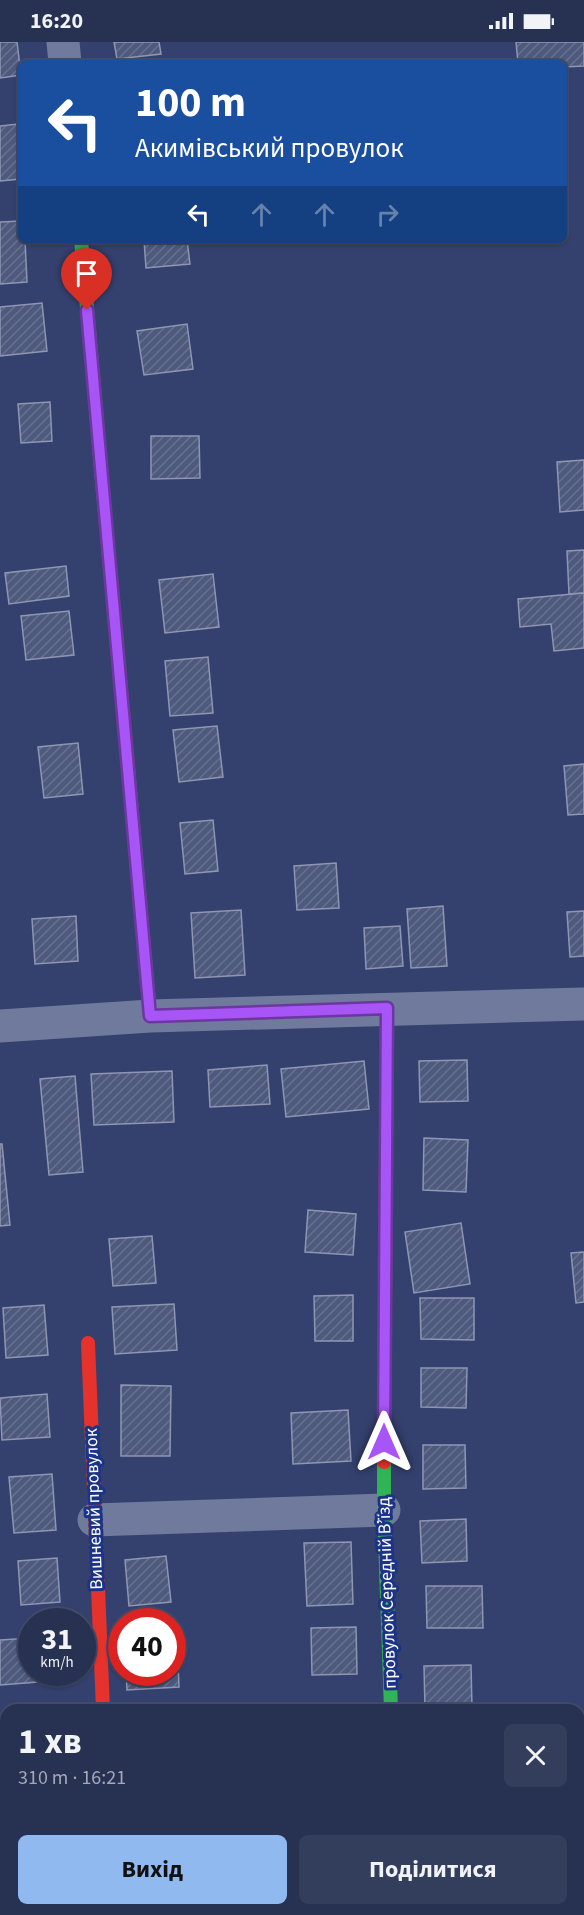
<!DOCTYPE html>
<html lang="uk">
<meta charset="utf-8">
<style>
:root{--surface:#273152;--page:#333d5c;--text:#f1f3f6;--muted:#a4a9b8;--line:#434c69;--accent:#90b9f0}
body{margin:0;font-family:"Source Sans 3",sans-serif;background:var(--page);color:var(--text);height:100vh;display:flex;flex-direction:column;font-size:22px;white-space:nowrap}
*{box-sizing:border-box;margin:0}
p{font-size:20px;color:var(--muted)}
.icon{flex:none;width:33px;height:33px;fill:none;stroke:currentColor;stroke-width:2;stroke-linecap:round;stroke-linejoin:round}
.map{position:relative;flex:1;overflow:hidden}
.drawer{position:absolute;left:0px;top:1662px;width:585px;height:212px;display:flex;flex-direction:column;background:var(--surface);border-radius:18px 18px 0 0;box-shadow:0 2px 4px #0004,0 0 0 2px var(--line)}
.drawer>*{flex:none}
.guide{position:absolute;left:18px;top:18px;width:549px;height:183px;border-radius:9px;box-shadow:0 2px 4px #0004,0 0 0 2px var(--line);background:#1a4fa0;color:#fff;overflow:hidden}
.speed{position:absolute;left:18px;top:1566px;display:flex;gap:12px;font-size:30px;font-weight:700;text-align:center}
.speed>*{display:grid;place-content:center;width:78px;height:78px;border-radius:50%;background:var(--surface);box-shadow:0 2px 4px #0004,0 0 0 2px var(--line);line-height:1}
.speed small{font-size:15px;font-weight:400}
.speed .limit{border:9px solid #d22;background:#fff;color:#111}
.pin{position:absolute;display:grid;place-items:center;width:51px;height:51px;color:#fff;margin:-62px -26px;border-radius:50% 50% 50% 0;rotate:-45deg;box-shadow:0 0 6px #0007}
.pin .icon{rotate:45deg}
.me{position:absolute;width:66px;margin:-33px;rotate:0deg;stroke-linejoin:round;filter:drop-shadow(0 0 4px #0008)}
.turn{display:flex;align-items:center;gap:21px;height:126px;padding:0 18px;font-size:27px}
.turn .icon{width:78px;height:78px;stroke-width:2.5}
.turn b{display:block;font-size:42px;line-height:51px}
.lanes{display:flex;align-items:center;height:57px;padding:0 18px;background:#0003;justify-content:center;gap:30px;direction:ltr}
.lanes .off{opacity:.35}
.round{display:grid;place-items:center;flex:none;width:63px;height:63px;border-radius:9px;background:var(--page)}
.head{display:flex;align-items:center;justify-content:space-between;height:102px;padding:0 18px}
h1{font-size:36px;font-weight:700;line-height:45px}
.button{display:flex;gap:12px;margin-top:auto;padding:12px 18px}
.button a{flex:1;height:69px;border-radius:9px;background:var(--accent);color:#111;font-size:24px;font-weight:700;line-height:69px;text-align:center}
.button a+a{background:var(--page);color:var(--text)}
.status{display:flex;justify-content:space-between;align-items:center;height:42px;padding:0 30px;background:var(--surface);direction:ltr}
.status svg{height:16px;fill:currentColor}
.map>svg:first-child{display:block}
.building{fill:url(#building-hatch);stroke:#8e96b2;stroke-width:1.5}
.lines{fill:none;stroke-linecap:round;stroke-linejoin:round}
.street{stroke:#707a9c;stroke-width:33}
.fast{stroke:#30b455;stroke-width:14}
.jam{stroke:#e5322d;stroke-width:14}
.route-casing{stroke:#6d37a1;stroke-width:15}
.route{stroke:#a855f7;stroke-width:10}
.labels{text-anchor:middle;dominant-baseline:central;stroke-width:6;stroke-linejoin:round;paint-order:stroke}
.street-label{font-size:18px;fill:#fff;stroke:#1c3486}
</style>
<div class="status"><b>16:20</b><svg viewBox="0 0 49 12"><path d="M0 12V9h3v3zM5 12V6h3v6zM10 12V3h3v9zM15 12V0h3v12zM26 1h20v11H26zM47 4h2v5h-2z"/></svg></div>
<div class="map">
<svg width="584" height="1873" viewBox="0 0 584 1873">
<defs>
<pattern id="building-hatch" width="6" height="6" patternUnits="userSpaceOnUse" patternTransform="scale(1.5)"><rect width="6" height="6" fill="#4d597d"/><path d="M-1 1l2-2M0 6l6-6M5 7l2-2" fill="none" stroke="#687290"/></pattern>
</defs>
<rect width="100%" height="100%" fill="#34416e"/>
<g class="building">
<path d="M0,0h17l4,33 -21,3z"/>
<path d="M114,0h45l2,12 -44,5z"/>
<path d="M516,0h68v24l-20,1v-4h-46z"/>
<path d="M18,82l3,26v29l-21,2v-55z"/>
<path d="M21,179v19h4l2,42 -27,2v-62z"/>
<path d="M144,198h43l3,24 -44,4z"/>
<path d="M42,261l5,48 -47,5v-49z"/>
<path d="M187,282l6,45 -49,6 -7,-44z"/>
<path d="M50,360l2,39 -31,2 -3,-39z"/>
<path d="M151,394h48l1,42 -49,1z"/>
<path d="M584,418v50l-24,2 -3,-50z"/>
<path d="M584,508v43l-15,1 -2,-43z"/>
<path d="M66,524l3,30 -60,8 -4,-31z"/>
<path d="M213,532l6,53 -54,6 -6,-53z"/>
<path d="M584,551v55l-30,3 -3,-27 -31,3 -2,-28z"/>
<path d="M69,569l5,44 -48,5 -5,-44z"/>
<path d="M208,615l5,56 -43,3 -5,-55z"/>
<path d="M217,684l6,51 -44,5 -6,-52z"/>
<path d="M78,701l5,51 -39,4 -6,-51z"/>
<path d="M584,722v50l-16,1 -4,-49z"/>
<path d="M213,778l5,51 -33,3 -5,-51z"/>
<path d="M336,821l3,45 -42,2 -3,-44z"/>
<path d="M443,864l4,60 -36,2 -4,-59z"/>
<path d="M241,868l4,65 -50,3 -4,-65z"/>
<path d="M584,869v45l-14,1 -3,-45z"/>
<path d="M76,874l2,45 -43,3 -3,-45z"/>
<path d="M400,884l3,40 -37,3 -2,-41z"/>
<path d="M467,1018l1,41 -48,1 -1,-41z"/>
<path d="M364,1019l5,48 -83,8 -5,-48z"/>
<path d="M267,1023l3,39 -60,3 -2,-37z"/>
<path d="M172,1029l2,51 -80,3 -3,-51z"/>
<path d="M75,1034l8,96 -34,3 -9,-96z"/>
<path d="M424,1096l44,2 -2,52 -43,-2z"/>
<path d="M0,1102h2l8,81 -10,1z"/>
<path d="M308,1168l48,4 -3,41 -48,-3z"/>
<path d="M461,1181l9,61 -56,9 -9,-61z"/>
<path d="M152,1194l4,47 -43,3 -4,-47z"/>
<path d="M584,1210v50l-8,1 -5,-50z"/>
<path d="M353,1253v46h-38l-1,-45z"/>
<path d="M420,1256h54v42l-53,-1z"/>
<path d="M174,1262l3,46 -62,4 -3,-47z"/>
<path d="M44,1263l4,50 -42,3 -3,-50z"/>
<path d="M421,1326h46l-1,40 -45,-1z"/>
<path d="M121,1343l50,1 -1,70h-49z"/>
<path d="M47,1352l3,43 -48,3 -2,-42z"/>
<path d="M348,1368l3,51 -58,3 -2,-51z"/>
<path d="M423,1403h42l1,43 -43,1z"/>
<path d="M52,1432l4,56 -42,3 -5,-56z"/>
<path d="M466,1477l1,42 -45,2 -2,-42z"/>
<path d="M351,1500l2,62 -46,2 -3,-63z"/>
<path d="M166,1514l5,46 -42,4 -4,-46z"/>
<path d="M57,1516l3,44 -39,3 -3,-44z"/>
<path d="M426,1544h56l1,42h-56z"/>
<path d="M356,1585l1,47 -45,1 -1,-47z"/>
<path d="M172,1593h5l2,52 -52,3 -1,-18h46z"/>
<path d="M32,1596v34h30l1,8 -63,5v-45z"/>
<path d="M471,1623l1,43 -47,1 -1,-43z"/>
<path d="M17,1868h55v5h-54z"/>
<rect x="144" y="1868" width="45" height="5"/>
<path d="M333,1868h31l1,5h-32z"/>
<path d="M424,1868h70l1,5h-71z"/>
</g>
<g class="lines">
<g class="street">
<path d="M63,0l2,21"/>
<path d="M0,984l150,-10 434,-12"/>
<path d="M94,1478l290,-10"/>
<path d="M111,1868l1,5"/>
<path d="M398,1868v5"/>
</g>
<g class="fast">
<path d="M81,198l23,262"/>
<path d="M128,726l22,248"/>
<path d="M384,1420v48l7,200"/>
</g>
<g class="jam">
<path d="M104,460l24,266"/>
<path d="M88,1301l15,367"/>
<path d="M384,1420l3,-454"/>
</g>
</g>
<g class="lines">
<defs>
<path id="route" d="M87,268l63,706 237,-8 -3,434"/>
</defs>
<use href="#route" class="route-casing"/>
<use href="#route" class="route"/>
</g>
<g class="labels">
<g class="street-label">
<text transform="translate(94 1467) rotate(-92)">Вишневий провулок</text>
<text transform="translate(387 1551) rotate(-92)">провулок Середній Вʼїзд</text>
</g>
</g>
</svg>
<div class="speed"><div>31<small>km/h</small></div><div class="limit">40</div></div>
<div class="pin" style="left:87px;top:268px;background:#d93025"><svg class="icon" aria-label="arrive" viewBox="0 0 24 24"><path d="M6 21V4h12l-3 4 3 4H6"/></svg></div>
<svg class="me" style="left:384px;top:1400px" viewBox="-20 -20 40 40"><path d="M0-17L14 15 0 8-14 15z" fill="#a855f7" stroke="#fff" stroke-width="4"/></svg>
<div class="guide">
<div class="turn"><svg class="icon" aria-label="left" viewBox="0 0 24 24"><path d="M17 20v-9H6M10 6l-5 5 5 5"/></svg><div><b>100 m</b>Акимівський провулок</div></div>
<div class="lanes"><svg class="icon" aria-label="left" viewBox="0 0 24 24"><path d="M17 20v-9H6M10 6l-5 5 5 5"/></svg><svg class="icon off" aria-label="ahead" viewBox="0 0 24 24"><path d="M12 20V5M6 11l6-6 6 6"/></svg><svg class="icon off" aria-label="ahead" viewBox="0 0 24 24"><path d="M12 20V5M6 11l6-6 6 6"/></svg><svg class="icon off" aria-label="right" viewBox="0 0 24 24"><path d="M7 20v-9h11M14 6l5 5-5 5"/></svg></div>
</div>
<section class="drawer">
<div class="head"><div><h1>1 хв</h1><p>310 m · 16:21</p></div><a class="round"><svg class="icon" aria-label="close" viewBox="0 0 24 24"><path d="M6 6l12 12M18 6L6 18"/></svg></a></div>
<div class="button"><a>Вихід</a><a>Поділитися</a></div>
</section>
</div>
